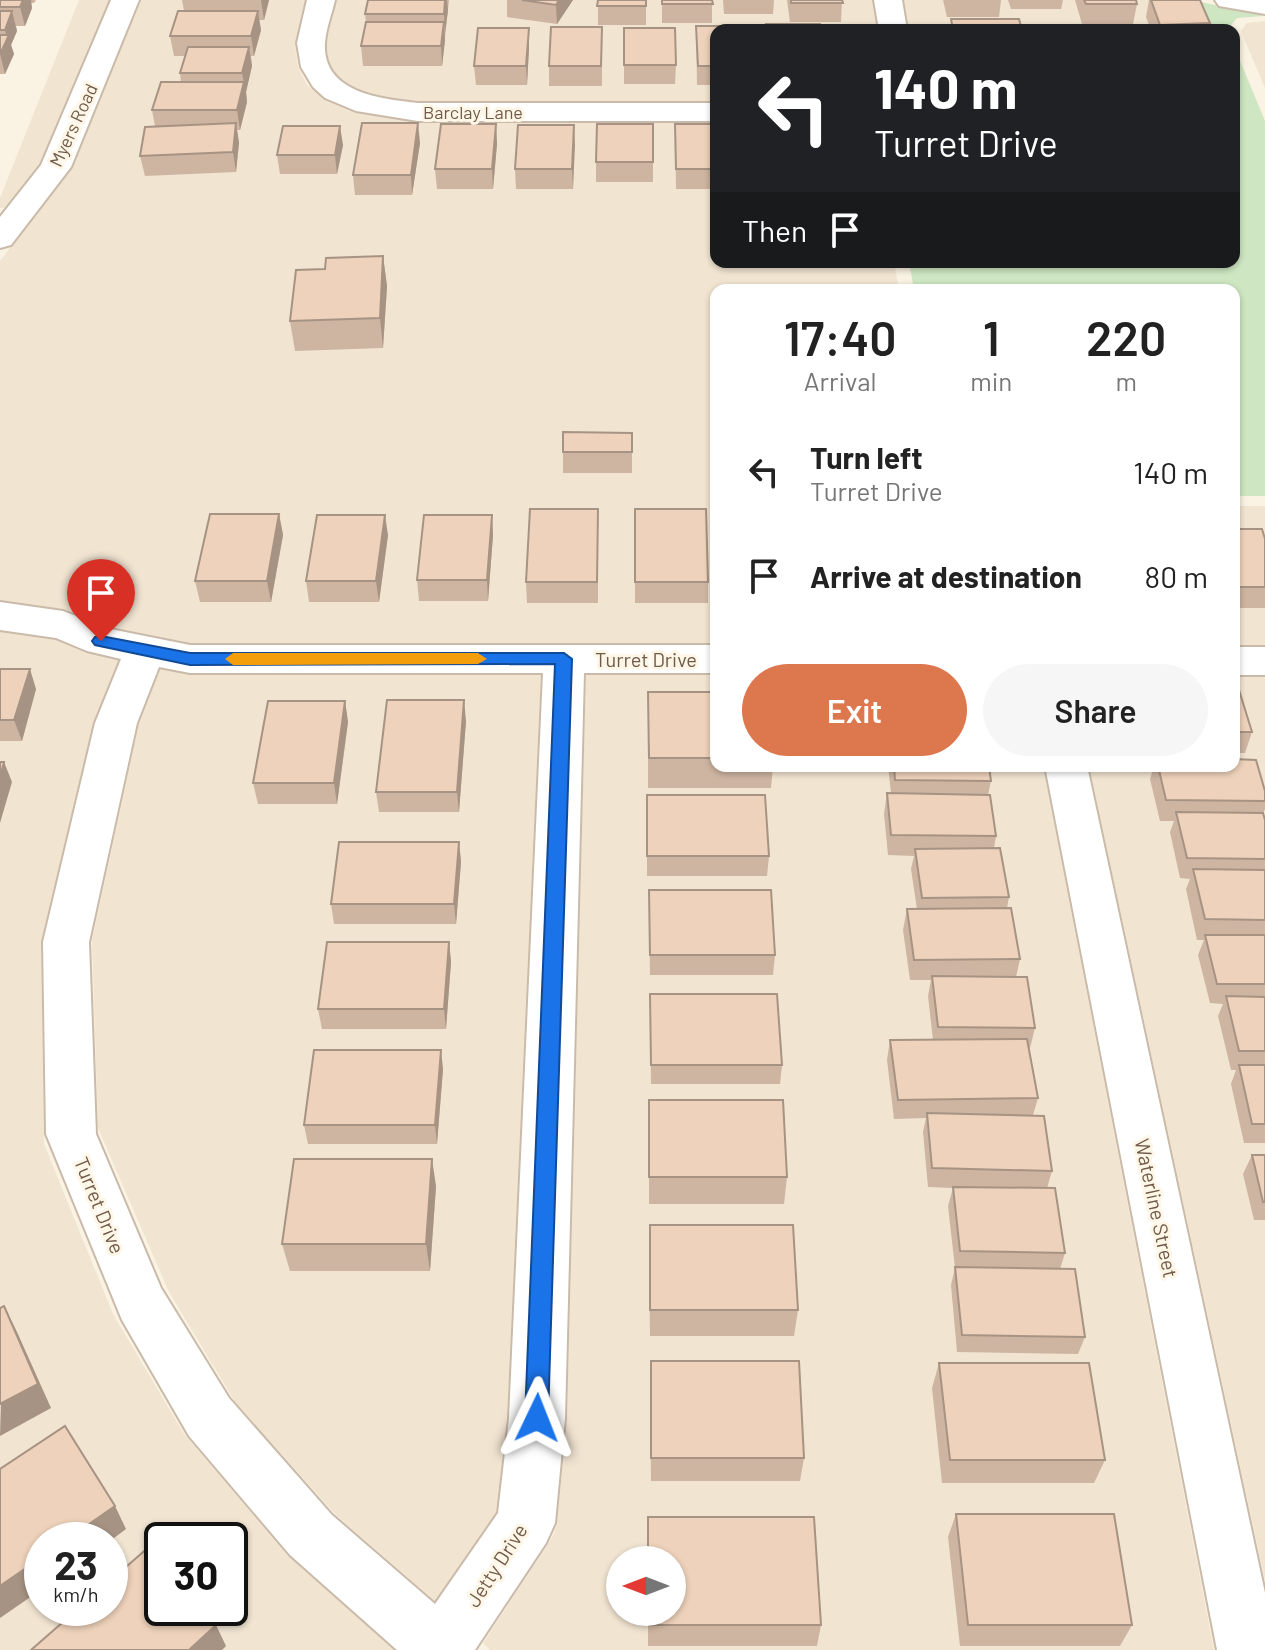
<!DOCTYPE html>
<style>
:root{--surface:#fff;--page:#f6f6f6;--text:#222;--muted:#767676;--accent:#dd774e}
body{margin:0;font-family:Barlow,sans-serif;background:var(--page);color:var(--text);height:100vh;display:flex;flex-direction:column;font-size:30px;white-space:nowrap}
*{box-sizing:border-box;margin:0}
p{font-size:26px;color:var(--muted)}
.icon{flex:none;width:44px;height:44px;fill:none;stroke:currentColor;stroke-width:2;stroke-linecap:round;stroke-linejoin:round}
.map{position:relative;flex:1;overflow:hidden}
.details{position:absolute;left:710px;top:284px;width:530px;height:488px;display:flex;flex-direction:column;background:var(--surface);border-radius:16px;box-shadow:0 2px 6px #0004}
.details>*{flex:none}
.top-card{position:absolute;left:710px;top:24px;width:530px;height:244px;border-radius:16px;box-shadow:0 2px 6px #0004;background:#202124;color:#fff;overflow:hidden}
.needle{width:52px;rotate:270deg}
.tools{position:absolute;left:606px;top:1546px;display:grid;gap:16px}
.tools a{display:grid;place-items:center;width:80px;height:80px;border-radius:50%;background:var(--surface);box-shadow:0 2px 6px #0004;font-size:40px}
.speed{position:absolute;left:24px;top:1522px;display:flex;gap:16px;font-size:40px;font-weight:700;text-align:center}
.speed>*{display:grid;place-content:center;width:104px;height:104px;border-radius:50%;background:var(--surface);box-shadow:0 2px 6px #0004;line-height:1}
.speed small{font-size:20px;font-weight:400}
.speed .limit{border:4px solid #111;border-radius:12px;background:#fff;color:#111}
.pin{position:absolute;display:grid;place-items:center;width:68px;height:68px;color:#fff;margin:-82px -34px;border-radius:50% 50% 50% 0;rotate:-45deg;box-shadow:0 0 8px #0007}
.pin .icon{rotate:45deg}
.me{position:absolute;width:88px;margin:-44px;rotate:2deg;stroke-linejoin:round;filter:drop-shadow(0 0 6px #0008)}
.turn{display:flex;align-items:center;gap:28px;height:168px;padding:0 32px;font-size:36px}
.turn .icon{width:104px;height:104px;stroke-width:2.5}
.turn b{display:block;font-size:56px;line-height:68px}
.then{display:flex;align-items:center;height:76px;padding:0 32px;background:#0003;gap:16px;font-size:30px}
.eta{display:flex;justify-content:space-evenly;align-items:center;height:136px;text-align:center}
.eta b{font-size:48px;font-weight:600;line-height:56px}
.button{display:flex;gap:16px;margin-top:auto;padding:16px 32px}
.button a{flex:1;height:92px;border-radius:48px;background:var(--accent);color:#fff;font-size:32px;font-weight:600;line-height:92px;text-align:center}
.button a+a{background:var(--page);color:var(--text)}
ul{padding:0;list-style:none}
li{display:flex;align-items:center;gap:24px;height:104px;padding:0 32px}
li div{flex:1}
li b{display:block;font-size:30px}
li em{font-style:normal}
.map>svg:first-child{display:block}
.residential{fill:#f1e4d1;fill-rule:evenodd}
.green{fill:#cee6c2}
.lines{fill:none;stroke-linecap:round;stroke-linejoin:round}
.minor-casing{stroke:#cabaa9;stroke-width:4}
.minor{fill:#fff;fill-rule:evenodd}
.wall{fill:#cdb5a1}
.shaded-wall{fill:#a79383}
.building{fill:#eed2bb;stroke:#a79383;stroke-width:2}
.route{fill:#1a73e8;stroke:#114b97;stroke-width:2}
.slow{fill:#f59e0b}
.labels{text-anchor:middle;dominant-baseline:central;stroke-width:6;stroke-linejoin:round;paint-order:stroke}
.far-street-label{font-size:18px;fill:#705a4a;stroke:#fef6e7}
.street-label{font-size:20px;fill:#705a4a;stroke:#fef6e7}
</style>
<div class="map">
<svg width="1265" height="1650" viewBox="0 0 1265 1650">
<rect width="100%" height="100%" fill="#faf2e2"/>
<g class="residential">
<path d="M79,0h32l-71,166 -34,42h-6v-10z"/>
<path d="M141,0h165l-11,46 3,21 9,18 17,13 38,16 51,5h303v143h178l5,28h-183v356h-520l-83,-17 -42,-17 -71,-8v-343l72,-93z"/>
<path d="M336,0h537l5,30h-162v75h-296l-53,-8 -29,-17 -9,-16 -3,-19z"/>
<path d="M903,0h281l-32,27 -104,-2 -12,5h-128z"/>
<path d="M1265,21v67l-24,-57 6,-8z"/>
<rect x="1234" y="506" width="31" height="142"/>
<path d="M0,630l51,7 35,15 34,9 -27,63 -52,218 3,202 69,170 71,120 103,121 108,95h-395zM42,1540h68v68h-68zM162,1540h68v68h-68z"/>
<path d="M160,669l27,4 354,-1 -34,745 -11,97 -60,88 -100,-87 -101,-113 -66,-110 -71,-164 -6,-188 47,-216z"/>
<path d="M586,672l130,1v93h327l171,884h-724l-7,-7 70,-107 4,-12 10,-105zM620,1560h52v52h-52z"/>
<path d="M1234,675h31v906l-176,-815h145z"/>
</g>
<g class="green">
<path d="M1197,1l67,15 -27,2 -10,12h-18z"/>
<path d="M1234,46l31,75v375h-31v-206h-320l-5,-28h325z"/>
</g>
<g class="lines">
<defs>
<g id="minor">
<path d="M111,0h28l-68,167 -60,78 -11,3v-31l41,-52z"/>
<path d="M307,0h28c-3,14 -9,28 -10,43 -3,50 56,56 93,60h298v18h-298l-62,-10 -31,-13 -12,-11 -12,-20 -4,-24z"/>
<path d="M874,0h28l5,30h-28z"/>
<path d="M1215,0h50v14l-46,-8z"/>
<path d="M0,602l63,9 47,18 80,16h526v28h-132l-19,745 -10,105 -9,20 -71,107h-78l-107,-95 -101,-119 -67,-116 -76,-186 -3,-192 52,-219 26,-64 -34,-8 -31,-13 -56,-8zM159,667l31,6h353l-34,745 -11,95 -63,91 -103,-89 -103,-117 -68,-110 -65,-154 -7,-192 48,-219z"/>
<rect x="1234" y="647" width="31" height="28"/>
<path d="M1045,766h42l178,827v57h-48z"/>
</g>
</defs>
<use href="#minor" class="minor-casing"/>
<use href="#minor" class="minor"/>
</g>
<g class="wall">
<path d="M0,0h36l-2,3h-3l1,5 -7,18h-9l1,5 -6,14 3,9 -9,20h-5z"/>
<path d="M182,0h87l-5,20h-5l2,10 -7,26h-3l1,10 -6,26 1,10 -7,28h-3l2,13 -3,29 -91,4 -5,-20 15,-30 -3,-16 29,-28 -1,-9 5,-17h-11l-4,-20 14,-25z"/>
<path d="M368,0h81l-7,66h-79l-2,-20 5,-24 -1,-8z"/>
<path d="M507,0h66l-16,24 -50,-7z"/>
<rect x="598" y="0" width="48" height="25"/>
<rect x="662" y="0" width="50" height="23"/>
<path d="M723,0h51l-1,14h-49z"/>
<path d="M787,0h55l-1,22h-51z"/>
<path d="M943,0h58l-2,17h-52z"/>
<path d="M1008,0h55l-2,9h-50z"/>
<path d="M1075,0h61l1,4 -4,20h-51z"/>
<path d="M1149,0h51l10,23 -2,7h-57l-5,-13z"/>
<path d="M696,26l20,4v55h-19z"/>
<path d="M529,28v20l-2,37h-51l-2,-19z"/>
<path d="M624,28l52,37 -1,19h-51z"/>
<path d="M602,46v40h-53v-20z"/>
<path d="M496,124l1,20 -4,45h-56l-2,-20z"/>
<path d="M653,124v58h-57v-20z"/>
<path d="M675,124h41v65h-40z"/>
<path d="M574,125l-1,64h-57l-1,-20z"/>
<path d="M420,143l-8,52h-57l-2,-20z"/>
<path d="M343,145l-6,29h-57l-3,-19z"/>
<path d="M383,256l4,30 -4,62 -88,3 -5,-30z"/>
<path d="M632,433v40h-69v-21z"/>
<path d="M598,509v94h-71l-1,-21z"/>
<path d="M635,509l73,73v21h-73z"/>
<path d="M279,514l4,21 -12,67h-71l-5,-21z"/>
<path d="M492,515l1,20 -5,66h-69l-2,-21z"/>
<path d="M1234,529l31,10v69h-31z"/>
<path d="M388,535l-9,67h-70l-3,-21z"/>
<path d="M0,669l36,20 -14,52h-22z"/>
<path d="M1234,690l18,42 -7,21h-11z"/>
<path d="M648,692h68v74h57l-2,22h-123z"/>
<path d="M345,701l3,21 -11,82h-79l-5,-21z"/>
<path d="M466,721l-7,91h-80l-3,-20z"/>
<path d="M888,766h101l2,15 -3,14 8,41 -2,12 15,49 -2,11 13,51 -4,18 19,51 -5,20h-1l9,50 -5,17 19,56 -5,17 18,65 -5,16 25,68 -7,17 -121,-2 -6,-67 4,-17 -7,-62 5,-18 -25,-1 -5,-55 3,-14 -32,1 -7,-59 3,-20h43l-5,-44 3,-16h-21l-7,-50 4,-21h10l-6,-40 3,-13 -26,-1 -4,-41 3,-21h4z"/>
<path d="M1154,766h80l31,25v18l-2,5 2,45v284h-21l-13,-59 5,-14h-5l-13,-54 5,-12 -13,-1 -12,-48 6,-15h-7l-11,-51 4,-10 -10,-1 -10,-46 4,-11h-14l-10,-42z"/>
<path d="M647,795l122,61 -2,20h-120z"/>
<path d="M459,842l2,20 -5,62h-122l-3,-20z"/>
<path d="M649,890l126,65 -2,20h-123z"/>
<path d="M449,942l2,20 -5,67h-124l-4,-20z"/>
<path d="M650,994l132,71 -2,19h-129z"/>
<path d="M443,1069l-6,75h-129l-4,-19z"/>
<path d="M649,1100l138,77 -3,27h-135z"/>
<path d="M1252,1155h13v65h-11l-11,-46z"/>
<path d="M436,1186l-6,85h-140l-8,-27z"/>
<path d="M649,1252l149,58 -4,26h-144z"/>
<path d="M939,1363l166,97 -11,23h-152l-10,-95z"/>
<path d="M650,1386l154,72 -4,23h-149z"/>
<path d="M956,1514l176,111 -12,21h-160l-12,-109z"/>
<path d="M648,1612l173,13 -4,21h-169z"/>
</g>
<g class="shaded-wall">
<path d="M23,0h8l1,8 -7,18 -5,-19z"/>
<path d="M261,0h8l-5,20z"/>
<path d="M445,0h2l1,10 -3,23 -1,-19z"/>
<path d="M559,0h14l-16,24 -1,-19z"/>
<path d="M12,11l5,20 -6,14 3,9 -9,20 -5,-20 7,-15 -2,-9z"/>
<path d="M258,11l3,19 -7,26 -3,-20z"/>
<path d="M444,22l1,19 -3,25 -1,-20z"/>
<path d="M529,28v20l-2,37 -1,-19z"/>
<path d="M249,47l3,19 -6,26 1,10 -7,28 -3,-20 7,-27 -2,-10z"/>
<path d="M236,123l3,20 -3,29 -3,-20z"/>
<path d="M418,123l2,20 -8,52 -1,-20z"/>
<path d="M496,124l1,20 -4,45 -1,-20z"/>
<path d="M574,125l1,20 -2,44 -1,-20z"/>
<path d="M340,126l3,19 -6,29 -2,-19z"/>
<path d="M383,256l4,30 -4,62 -3,-30z"/>
<path d="M279,514l4,21 -12,67 -4,-21z"/>
<path d="M385,515l3,20 -9,67 -3,-21z"/>
<path d="M492,515l1,20 -5,66 -1,-21z"/>
<path d="M30,669l6,20 -14,52 -8,-21z"/>
<path d="M464,700l2,21 -7,91 -2,-20z"/>
<path d="M345,701l3,21 -11,82 -3,-21z"/>
<path d="M4,762l8,20 -12,41v-46z"/>
<path d="M459,842l2,20 -5,62 -2,-20z"/>
<path d="M449,942l2,20 -5,67 -2,-20z"/>
<path d="M441,1050l2,19 -6,75 -2,-19z"/>
<path d="M432,1159l4,27 -6,85 -4,-27z"/>
<path d="M4,1306l13,26 34,76 -51,28z"/>
<path d="M115,1506l11,23 -16,12 -44,-1z"/>
<path d="M42,1557v32l-42,29v-32z"/>
<path d="M216,1625l10,21 -4,4h-33z"/>
</g>
<g class="building">
<path d="M0,0h23l-3,7h-20z"/>
<path d="M368,0h77l-1,14h-79z"/>
<path d="M522,0h37l-3,5z"/>
<path d="M598,0h48v6h-49z"/>
<path d="M662,0h50l1,4h-51z"/>
<path d="M791,0h51l1,3h-52z"/>
<path d="M1084,0h52l1,4h-51z"/>
<path d="M1151,0h49l10,23 -50,2z"/>
<path d="M0,11h12l-7,19h-5z"/>
<path d="M178,11h80l-7,25h-81z"/>
<path d="M951,19h68l3,11h-69z"/>
<path d="M366,22h78l-3,24h-80z"/>
<path d="M766,24h54v6h-53z"/>
<path d="M696,26h52l1,4h-33v36h-18z"/>
<path d="M551,27h51l-1,39h-52z"/>
<path d="M478,28h51l-3,38h-52z"/>
<path d="M624,28h51l1,37h-52z"/>
<path d="M0,35h9l-9,19z"/>
<path d="M188,47h61l-7,26h-62z"/>
<path d="M161,82h83l-7,28h-85z"/>
<path d="M236,123l-3,29 -93,4 5,-29z"/>
<path d="M362,123h56l-7,52h-58z"/>
<path d="M441,124h55l-4,45h-57z"/>
<path d="M597,124h56v38h-57z"/>
<path d="M675,124h41v45h-40z"/>
<path d="M518,125h56l-2,44h-57z"/>
<path d="M283,126h57l-5,29h-58z"/>
<path d="M383,256l-3,62 -90,3 6,-51 29,-1 1,-11z"/>
<path d="M563,432l69,1v19h-69z"/>
<path d="M530,509h68l-1,73h-71z"/>
<path d="M635,509h71l2,73h-73z"/>
<path d="M210,514h69l-12,67h-72z"/>
<path d="M317,515h68l-9,66h-70z"/>
<path d="M424,515h68l-5,65h-70z"/>
<path d="M1234,529h28l3,10v48h-31z"/>
<path d="M0,669h30l-16,51h-14z"/>
<path d="M1234,690h5l13,42h-18z"/>
<path d="M648,692h68v66h-67z"/>
<path d="M387,700h77l-7,92h-81z"/>
<path d="M268,701h77l-11,82h-81z"/>
<path d="M1234,759l22,1 9,31v10l-99,-1 -8,-34h76z"/>
<path d="M0,762h4l-4,15z"/>
<path d="M894,766h95l2,15 -96,-1z"/>
<path d="M887,793l103,2 6,41 -105,-1z"/>
<path d="M647,795h118l4,61h-122z"/>
<path d="M1176,812l87,1 2,7v39l-78,-1z"/>
<path d="M339,842h120l-5,62h-123z"/>
<path d="M1000,848l9,49 -87,1 -7,-49z"/>
<path d="M1193,869l72,1v50l-60,-1z"/>
<path d="M649,890h122l4,65h-125z"/>
<path d="M1011,908l9,51 -106,1 -7,-51z"/>
<path d="M1205,935h60v49h-48z"/>
<path d="M327,942h122l-5,67h-126z"/>
<path d="M932,976l95,1 8,51 -97,-1z"/>
<path d="M650,994h127l5,71h-131z"/>
<path d="M1226,996l39,1v54h-26z"/>
<path d="M1027,1039l11,59 -140,2 -8,-60z"/>
<path d="M314,1050h127l-6,75h-131z"/>
<path d="M1239,1065h26v59h-13z"/>
<path d="M649,1100h134l4,77h-138z"/>
<path d="M927,1113l117,3 8,55 -120,-3z"/>
<path d="M1252,1155h13v47h-2z"/>
<path d="M294,1159h138l-6,85h-144z"/>
<path d="M953,1187l102,1 10,65 -105,-2z"/>
<path d="M650,1225h143l5,85h-148z"/>
<path d="M955,1267l120,2 10,68 -123,-2z"/>
<path d="M4,1306l34,78 -38,20v-96z"/>
<path d="M651,1361h148l5,97h-153z"/>
<path d="M939,1363h150l16,97h-155z"/>
<path d="M65,1426l50,80 -49,34h-24v17l-42,29v-117z"/>
<path d="M956,1514h158l18,111h-164z"/>
<path d="M648,1517h166l7,108h-172l-1,-13h24v-52h-24z"/>
<path d="M150,1546l12,14v48h40l14,17 -27,25h-158l48,-42h31v-27z"/>
</g>
<path class="route" d="M101,636l89,17h374l8,6 -24,759 -3,8 -8,3 -8,-3 -4,-8 30,-754 -365,1 -95,-20 -3,-4 3,-4z"/>
<path class="slow" d="M233,653h245l9,6 -9,5 -245,1 -8,-6z"/>
<g class="labels">
<g class="far-street-label">
<text x="473" y="112">Barclay Lane</text>
<text transform="translate(73 125) rotate(-65)">Myers Road</text>
</g>
<g class="street-label">
<text x="646" y="659">Turret Drive</text>
<text transform="translate(100 1205) rotate(68)">Turret Drive</text>
<text transform="translate(1157 1208) rotate(78)">Waterline Street</text>
<text transform="translate(496 1565) rotate(-57)">Jetty Drive</text>
</g>
</g>
</svg>
<div class="tools">
<a><svg class="needle" viewBox="-14 -14 28 28"><path d="M0-13l5 13h-10z" fill="#e53935"/><path d="M0 13l5-13h-10z" fill="#767676"/></svg></a>
</div>
<div class="speed"><div>23<small>km/h</small></div><div class="limit">30</div></div>
<div class="pin" style="left:101px;top:641px;background:#d93025"><svg class="icon" aria-label="arrive" viewBox="0 0 24 24"><path d="M6 21V4h12l-3 4 3 4H6"/></svg></div>
<svg class="me" style="left:537px;top:1418px" viewBox="-20 -20 40 40"><path d="M0-17L14 15 0 8-14 15z" fill="#1a73e8" stroke="#fff" stroke-width="4"/></svg>
<div class="top-card">
<div class="turn"><svg class="icon" aria-label="left" viewBox="0 0 24 24"><path d="M17 20v-9H6M10 6l-5 5 5 5"/></svg><div><b>140 m</b>Turret Drive</div></div>
<div class="then">Then<svg class="icon" aria-label="arrive" viewBox="0 0 24 24"><path d="M6 21V4h12l-3 4 3 4H6"/></svg></div>
</div>
<section class="details">
<div class="eta">
<div><b>17:40</b><p>Arrival</p></div>
<div><b>1</b><p>min</p></div>
<div><b>220</b><p>m</p></div>
</div>
<ul>
<li><svg class="icon" aria-label="left" viewBox="0 0 24 24"><path d="M17 20v-9H6M10 6l-5 5 5 5"/></svg><div><b>Turn left</b><p>Turret Drive</p></div><em>140 m</em></li>
<li><svg class="icon" aria-label="arrive" viewBox="0 0 24 24"><path d="M6 21V4h12l-3 4 3 4H6"/></svg><div><b>Arrive at destination</b></div><em>80 m</em></li>
</ul>
<div class="button"><a>Exit</a><a>Share</a></div>
</section>
</div>
